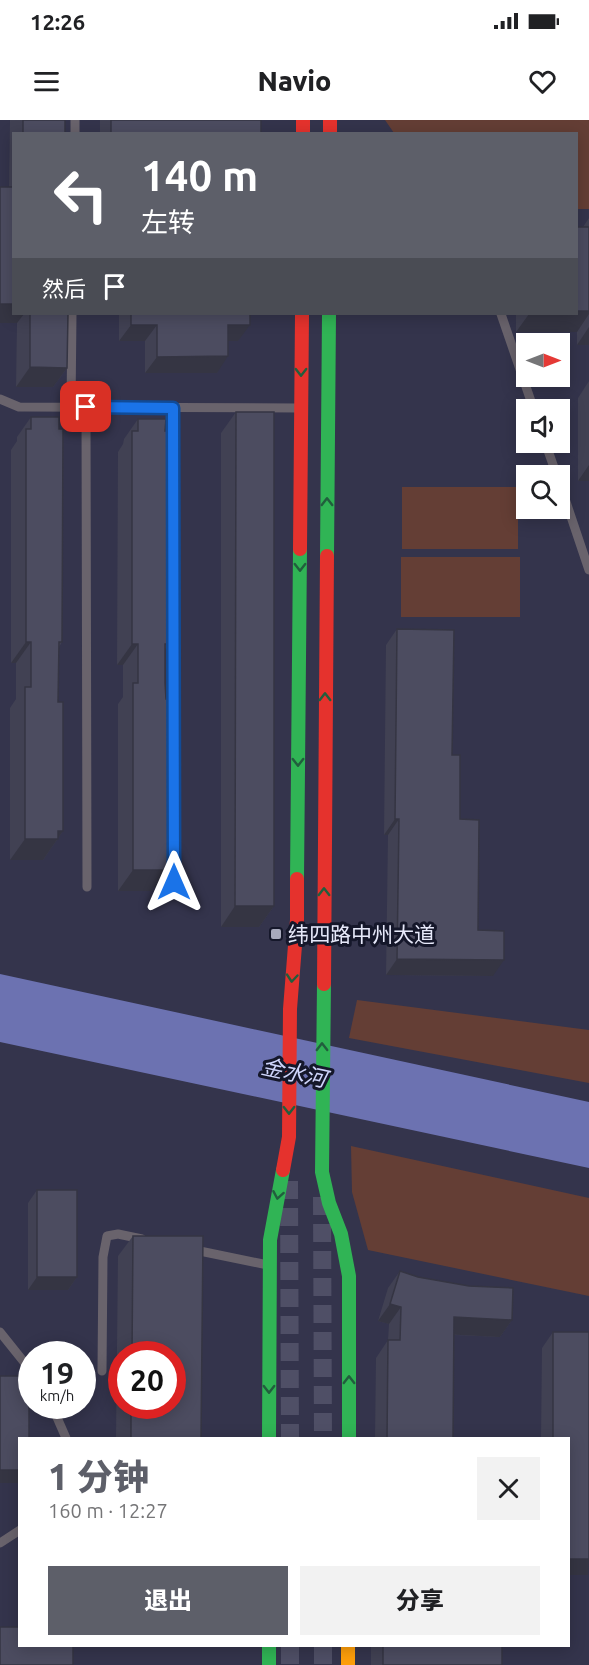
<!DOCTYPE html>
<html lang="zh">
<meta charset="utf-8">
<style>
:root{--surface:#fff;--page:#f2f2f2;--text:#202124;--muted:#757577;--accent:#5d5f69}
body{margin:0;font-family:Ubuntu,"Noto Sans SC",sans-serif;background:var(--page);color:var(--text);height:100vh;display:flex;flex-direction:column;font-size:22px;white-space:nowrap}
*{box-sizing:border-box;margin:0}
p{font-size:20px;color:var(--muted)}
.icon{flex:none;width:33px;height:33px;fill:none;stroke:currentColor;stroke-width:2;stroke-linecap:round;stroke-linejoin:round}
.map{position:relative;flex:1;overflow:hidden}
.details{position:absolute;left:18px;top:1317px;width:552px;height:210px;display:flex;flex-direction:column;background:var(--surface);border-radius:0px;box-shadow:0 3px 15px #0003}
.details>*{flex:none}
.banner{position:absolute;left:12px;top:12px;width:566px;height:183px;border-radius:0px;box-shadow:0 3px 15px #0003;background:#5d5f69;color:#fff;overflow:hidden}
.needle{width:39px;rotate:90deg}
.tools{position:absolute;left:516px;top:213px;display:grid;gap:12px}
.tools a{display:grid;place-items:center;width:54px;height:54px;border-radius:0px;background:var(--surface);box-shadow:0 3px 15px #0003;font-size:30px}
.speed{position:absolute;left:18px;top:1221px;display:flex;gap:12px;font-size:30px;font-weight:700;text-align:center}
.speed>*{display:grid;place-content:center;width:78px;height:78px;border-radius:50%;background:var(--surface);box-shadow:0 3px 15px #0003;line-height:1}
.speed small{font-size:15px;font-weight:400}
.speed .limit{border:9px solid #d22;background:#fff;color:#111}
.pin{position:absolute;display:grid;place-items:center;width:51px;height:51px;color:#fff;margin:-26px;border-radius:12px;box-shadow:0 3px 9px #0006}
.me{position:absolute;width:66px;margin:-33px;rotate:0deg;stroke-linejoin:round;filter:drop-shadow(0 0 4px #0008)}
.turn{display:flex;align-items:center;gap:21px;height:126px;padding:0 30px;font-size:27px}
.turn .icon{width:78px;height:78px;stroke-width:2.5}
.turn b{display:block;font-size:42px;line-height:51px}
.then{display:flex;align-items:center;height:57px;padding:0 30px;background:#0003;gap:12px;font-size:22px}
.round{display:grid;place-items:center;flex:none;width:63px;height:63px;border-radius:0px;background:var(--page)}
.headline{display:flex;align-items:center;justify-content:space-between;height:102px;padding:0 30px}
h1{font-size:36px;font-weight:800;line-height:45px;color:var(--accent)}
.button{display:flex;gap:12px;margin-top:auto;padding:12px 30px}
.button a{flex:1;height:69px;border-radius:0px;background:var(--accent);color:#fff;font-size:24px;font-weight:800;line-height:69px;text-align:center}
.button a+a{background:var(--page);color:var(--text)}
.status{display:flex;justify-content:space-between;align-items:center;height:42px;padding:0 30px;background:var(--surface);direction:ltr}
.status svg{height:16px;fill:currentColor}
header{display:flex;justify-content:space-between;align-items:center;height:78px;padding:0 30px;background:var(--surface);font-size:27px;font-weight:800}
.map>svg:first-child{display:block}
.green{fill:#643e35}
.water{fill:#6c72b1}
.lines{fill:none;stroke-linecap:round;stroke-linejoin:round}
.street-tunnel{stroke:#4f4f66;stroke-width:18;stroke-dasharray:18 9;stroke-linecap:butt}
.lane{stroke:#69636c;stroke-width:9}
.fast{stroke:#30b455;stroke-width:14}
.slow{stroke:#ff9f0a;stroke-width:14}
.jam{stroke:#e5322d;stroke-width:14}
.wall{fill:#414153;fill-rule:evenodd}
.shaded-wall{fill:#353543}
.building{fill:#4c4c60;stroke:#353543;stroke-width:1.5}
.oneway{stroke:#215e3d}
.route-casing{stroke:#114b97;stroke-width:15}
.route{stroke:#1a73e8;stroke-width:10}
.poi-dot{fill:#a8aabd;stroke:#15172a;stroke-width:2}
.labels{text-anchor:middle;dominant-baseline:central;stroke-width:6;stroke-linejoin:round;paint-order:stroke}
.poi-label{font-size:21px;fill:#e7e9fa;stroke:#15172a;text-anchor:start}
.water-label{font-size:22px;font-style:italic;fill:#cfd5fb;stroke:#15172a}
</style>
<div class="status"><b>12:26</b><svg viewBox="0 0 49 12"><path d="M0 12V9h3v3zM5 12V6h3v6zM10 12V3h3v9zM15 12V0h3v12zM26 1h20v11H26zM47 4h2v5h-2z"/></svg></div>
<header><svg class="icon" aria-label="menu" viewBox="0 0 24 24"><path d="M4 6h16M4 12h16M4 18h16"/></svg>Navio<svg class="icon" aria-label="heart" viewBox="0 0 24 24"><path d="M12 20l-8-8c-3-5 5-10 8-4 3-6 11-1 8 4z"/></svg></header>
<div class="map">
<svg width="589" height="1545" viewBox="0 0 589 1545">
<rect width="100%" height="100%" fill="#34344c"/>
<g class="green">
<path d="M385,0h204v89h-13v-75l-182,-1z"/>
<rect x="402" y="367" width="116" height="62"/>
<rect x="401" y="437" width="119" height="60"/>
<path d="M357,880l232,30v53l-240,-45z"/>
<path d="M351,1026l238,52v98l-221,-46 -16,-58z"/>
</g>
<path class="water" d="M0,854l589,128v66l-589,-126z"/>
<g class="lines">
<g class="street-tunnel">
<path d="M289,1061l1,257"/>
<path d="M322,1077l1,241"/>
<path d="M290,1526v19"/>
<path d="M323,1526v19"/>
</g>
<g class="lane">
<path d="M75,14v-14"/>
<path d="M501,194l33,96"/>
<path d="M0,279l19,8 280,1"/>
<path d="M71,287l1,-93"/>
<path d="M86,287l1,480"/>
<path d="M173,288l1,474"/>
<path d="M545,322l12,34"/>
<path d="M560,364l29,86"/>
<path d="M190,1129l78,16"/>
<path d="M0,1212l32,40"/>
<path d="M102,1251l1,-114 4,-21 11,-2 24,5"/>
<path d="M52,1286l14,32"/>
<path d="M0,1423l20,-13"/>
</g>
<g class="fast">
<path d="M327,436l2,-242"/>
<path d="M297,759l3,-330"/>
<path d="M324,864l-2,188 7,31 12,31 8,42v162"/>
<path d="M269,1318l1,-198 13,-70"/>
<path d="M269,1526v19"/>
</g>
<path class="slow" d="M348,1526v19"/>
<g class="jam">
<path d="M303,0v14"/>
<path d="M330,0v14"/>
<path d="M300,429l2,-235"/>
<path d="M324,864l3,-428"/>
<path d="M283,1050l6,-33 1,-128 7,-89v-41"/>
</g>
</g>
<g class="wall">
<path d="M10,0h55v14h-51v180h54l-1,54 -14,19h-37l1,-64h-17v-136h9z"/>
<rect x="100" y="0" width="161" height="14"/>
<path d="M589,98v127h-12v-13h-61v-18h60l7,-87z"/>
<path d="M119,194h131l-12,27h-10l-11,32h-72v-32h-26z"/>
<path d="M589,261v100h-11v-83z"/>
<path d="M236,292l38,494 -15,21h-38v-494z"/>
<path d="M31,297l31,225 -3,5 -1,55 5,129 -20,29h-33v-152l6,-9v-36h-5v-213l6,-9v-4z"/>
<path d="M138,299l27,12 4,213 -4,5v34l6,183 -15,21h-2l-3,4h-33v-187l5,-7v-32h-6l1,-213 5,-8 1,-5z"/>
<path d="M397,509l55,126 8,64 18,111 15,46 -107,-1 2,-140h-4l2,-190z"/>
<path d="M37,1070l40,87 -9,13h-40v-87z"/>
<path d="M133,1116l68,202h-85l2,-182zM122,1234h50v52h-50z"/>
<path d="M400,1151l112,49 -12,17 -46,-2 -1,103h-78l1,-80 12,-18 1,-16 -11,-3 10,-33z"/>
<path d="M553,1212h36l-1,243h-20v-137h-27l1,-90z"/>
<path d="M20,1427v99l-1,-19v-79z"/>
<rect x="371" y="1526" width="131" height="19"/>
</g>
<g class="shaded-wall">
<path d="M0,184h14v10h10l-7,9h-17z"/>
<path d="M576,191h13v3l-12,18h-61l13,-18h47z"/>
<path d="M131,205h26l-12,16h-26z"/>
<path d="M228,205h22l-12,16h-21z"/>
<path d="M589,207v18h-12z"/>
<path d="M228,236l-11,17h-72l12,-16z"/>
<path d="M30,247l37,1 -14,19h-37z"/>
<path d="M589,345v16h-11z"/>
<path d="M26,522h5l-15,21h-5z"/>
<path d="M132,524h6l-15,21h-6z"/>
<path d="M395,699h4l-11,16h-4z"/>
<path d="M58,711h5l-20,29h-33l15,-21z"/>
<path d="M166,746h5l-15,21h-2l-3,4h-33l15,-21z"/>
<path d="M235,786h39l-15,21h-38z"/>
<path d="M397,839l107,1 -11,16 -107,-1z"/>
<path d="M37,1157h40l-9,13h-40z"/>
<path d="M390,1184l11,3 -12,17 -11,-3z"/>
<path d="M454,1197l58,3 -12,17 -58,-3z"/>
<rect x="0" y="1350" width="20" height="13"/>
<path d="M568,1439h21l-1,16h-20z"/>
<path d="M122,1526h70l-1,1z"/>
</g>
<g class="building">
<rect x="23" y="0" width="42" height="14"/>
<rect x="111" y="0" width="150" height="14"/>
<rect x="0" y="67" width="14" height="117"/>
<rect x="576" y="107" width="13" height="84"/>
<path d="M30,194h38l-1,54 -37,-1z"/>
<path d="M131,194h119v11h-22v31l-71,1v-32h-26z"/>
<path d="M236,292h38v494h-39z"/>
<path d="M31,297h28v12h4l-1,213h-3l-1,60h5v129h-5v8h-33v-152h6v-45h-5v-213h5z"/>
<path d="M138,299h28l-1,12h4v213h-4v39l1,16h5v167h-5v4h-33v-187h5v-39h-6v-213h6z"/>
<path d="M397,509l57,1 -2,125h8v64l19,1 -1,110 26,1v29l-107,-1 2,-140h-4z"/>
<rect x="37" y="1070" width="40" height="87"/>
<path d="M133,1116h70l-2,202h-70v-32h41v-52h-40z"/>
<path d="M400,1151l18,6 51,9 44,2 -1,32 -58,-3 -1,121h-66l1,-98h12l1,-33 -11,-3z"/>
<path d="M553,1212h36v227h-21v-121h-15z"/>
<path d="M0,1256h29v62h-9v32h-20z"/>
<path d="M0,1507h20v19h53v19h-73z"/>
<rect x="383" y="1526" width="119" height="19"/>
</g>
<defs><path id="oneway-chevron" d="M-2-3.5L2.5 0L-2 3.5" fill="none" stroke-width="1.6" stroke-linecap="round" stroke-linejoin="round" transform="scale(1.5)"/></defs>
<g class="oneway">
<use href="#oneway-chevron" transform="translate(301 252) rotate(90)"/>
<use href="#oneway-chevron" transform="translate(327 382) rotate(-90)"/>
<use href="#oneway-chevron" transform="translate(300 447) rotate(90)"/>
<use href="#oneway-chevron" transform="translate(325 577) rotate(-90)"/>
<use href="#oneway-chevron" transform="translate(298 642) rotate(90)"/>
<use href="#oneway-chevron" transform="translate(324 772) rotate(-90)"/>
<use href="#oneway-chevron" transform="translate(292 858) rotate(95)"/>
<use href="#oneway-chevron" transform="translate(322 927) rotate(-90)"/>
<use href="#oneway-chevron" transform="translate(289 990) rotate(90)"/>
<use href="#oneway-chevron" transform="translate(278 1075) rotate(100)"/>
<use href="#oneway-chevron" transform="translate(349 1260) rotate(-90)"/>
<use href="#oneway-chevron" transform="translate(269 1269) rotate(90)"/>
</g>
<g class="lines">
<defs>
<path id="route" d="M86,287l87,1 1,474"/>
</defs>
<use href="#route" class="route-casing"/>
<use href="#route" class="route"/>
</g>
<rect class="poi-dot" x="270" y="808" width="12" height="12" rx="3"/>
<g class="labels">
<g class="poi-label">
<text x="288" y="814">纬四路中州大道</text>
</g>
<g class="water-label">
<text transform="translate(294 952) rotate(12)">金水河</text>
</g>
</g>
</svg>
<div class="tools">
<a><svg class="needle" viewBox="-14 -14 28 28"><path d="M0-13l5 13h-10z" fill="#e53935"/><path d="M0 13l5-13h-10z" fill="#757577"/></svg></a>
<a><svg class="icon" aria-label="sound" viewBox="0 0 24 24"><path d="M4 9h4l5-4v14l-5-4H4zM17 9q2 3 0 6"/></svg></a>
<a><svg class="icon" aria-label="search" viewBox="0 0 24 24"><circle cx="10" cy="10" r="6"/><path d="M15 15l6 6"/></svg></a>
</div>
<div class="speed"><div>19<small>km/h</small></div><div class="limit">20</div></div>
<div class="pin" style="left:86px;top:287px;background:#d93025"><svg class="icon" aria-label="arrive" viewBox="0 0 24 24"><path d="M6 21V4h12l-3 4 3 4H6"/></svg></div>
<svg class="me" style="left:174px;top:762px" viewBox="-20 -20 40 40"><path d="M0-17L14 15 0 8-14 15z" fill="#1a73e8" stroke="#fff" stroke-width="4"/></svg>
<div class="banner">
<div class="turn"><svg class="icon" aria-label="left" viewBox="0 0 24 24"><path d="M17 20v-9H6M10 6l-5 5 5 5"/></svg><div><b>140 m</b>左转</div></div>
<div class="then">然后<svg class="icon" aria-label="arrive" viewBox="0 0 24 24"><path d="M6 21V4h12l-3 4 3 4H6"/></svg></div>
</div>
<section class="details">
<div class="headline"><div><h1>1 分钟</h1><p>160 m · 12:27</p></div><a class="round"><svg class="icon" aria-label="close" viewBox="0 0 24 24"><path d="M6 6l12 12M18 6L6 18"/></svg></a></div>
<div class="button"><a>退出</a><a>分享</a></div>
</section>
</div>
